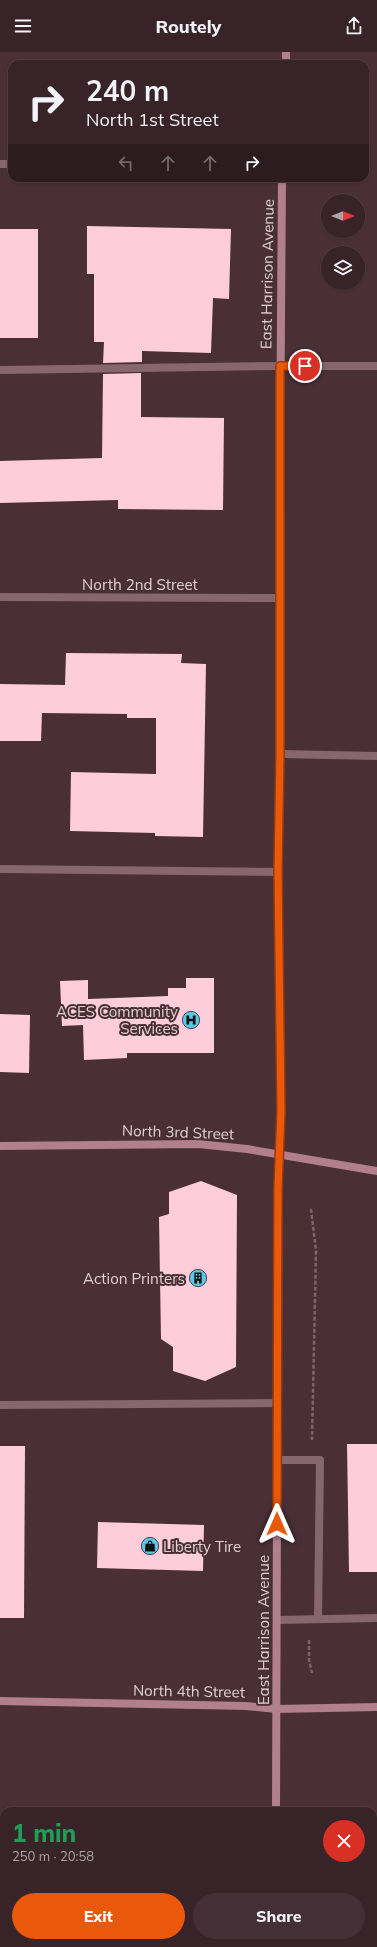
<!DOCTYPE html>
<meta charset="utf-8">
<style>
:root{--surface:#382329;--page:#432f35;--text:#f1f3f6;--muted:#aba4a8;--line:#524046;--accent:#ea580c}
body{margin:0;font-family:Mulish,sans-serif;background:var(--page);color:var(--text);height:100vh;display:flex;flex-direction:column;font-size:15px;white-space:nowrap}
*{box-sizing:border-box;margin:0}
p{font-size:13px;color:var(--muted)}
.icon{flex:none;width:22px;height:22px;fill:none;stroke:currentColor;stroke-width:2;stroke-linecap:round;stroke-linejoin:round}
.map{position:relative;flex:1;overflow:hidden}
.sheet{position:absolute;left:0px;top:1755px;width:377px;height:140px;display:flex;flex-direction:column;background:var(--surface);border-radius:12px 12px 0 0;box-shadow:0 1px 3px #0004,0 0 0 1px var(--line)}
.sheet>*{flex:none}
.hud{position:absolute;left:8px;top:8px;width:361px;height:122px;border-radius:12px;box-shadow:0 1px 3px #0004,0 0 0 1px var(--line);background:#382329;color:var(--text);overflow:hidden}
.needle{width:26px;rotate:90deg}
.controls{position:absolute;left:321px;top:142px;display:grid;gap:8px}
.controls a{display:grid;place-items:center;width:44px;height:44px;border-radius:50%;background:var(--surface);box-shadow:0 1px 3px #0004,0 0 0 1px var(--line);font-size:20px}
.pin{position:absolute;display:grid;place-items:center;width:34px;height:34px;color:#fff;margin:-17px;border:2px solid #fff;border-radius:50%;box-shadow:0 1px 4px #0007}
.me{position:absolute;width:44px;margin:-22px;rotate:0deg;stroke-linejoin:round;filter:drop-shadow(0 0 3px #0008)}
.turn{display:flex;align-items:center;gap:14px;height:84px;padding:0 12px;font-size:18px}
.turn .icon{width:52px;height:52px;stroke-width:2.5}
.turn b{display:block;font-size:28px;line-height:34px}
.lanes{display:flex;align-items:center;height:38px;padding:0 12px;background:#0003;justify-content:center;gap:20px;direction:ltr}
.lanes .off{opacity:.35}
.round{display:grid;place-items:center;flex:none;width:42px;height:42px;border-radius:21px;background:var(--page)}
.overview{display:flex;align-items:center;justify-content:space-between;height:68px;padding:0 12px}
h1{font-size:24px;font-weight:800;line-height:30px;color:#1e9e55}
.primary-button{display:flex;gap:8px;margin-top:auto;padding:8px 12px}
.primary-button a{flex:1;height:46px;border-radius:24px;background:var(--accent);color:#fff;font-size:16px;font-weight:800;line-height:46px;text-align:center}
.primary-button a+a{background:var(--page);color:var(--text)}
header{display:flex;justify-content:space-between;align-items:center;height:52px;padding:0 12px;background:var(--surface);font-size:18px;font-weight:800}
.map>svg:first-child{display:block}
.building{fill:#fdcddb}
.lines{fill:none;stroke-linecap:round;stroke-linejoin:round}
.path{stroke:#7c646b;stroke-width:2.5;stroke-dasharray:4 2;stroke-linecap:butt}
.lane{stroke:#86666f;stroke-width:8}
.street{stroke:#86666f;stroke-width:8}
.secondary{stroke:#b17f8e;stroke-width:8}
.route-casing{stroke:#983908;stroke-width:10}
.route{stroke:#ea580c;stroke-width:7}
.labels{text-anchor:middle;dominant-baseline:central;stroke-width:4;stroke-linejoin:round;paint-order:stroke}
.street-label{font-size:15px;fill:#e0cfd4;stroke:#4a2f37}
.poi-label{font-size:15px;fill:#e0cfd4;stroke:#4a2f37;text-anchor:end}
</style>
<header><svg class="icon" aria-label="menu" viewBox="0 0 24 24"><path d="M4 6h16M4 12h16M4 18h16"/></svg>Routely<svg class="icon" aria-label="share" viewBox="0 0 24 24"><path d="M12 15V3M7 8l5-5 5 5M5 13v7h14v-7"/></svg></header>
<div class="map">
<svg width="377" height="1895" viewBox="0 0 377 1895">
<rect width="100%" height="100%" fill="#4a2f37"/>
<g class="building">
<path d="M87,174l144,3 -2,70 -16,-1 -2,55 -69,-2v11l-39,1 1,-21h-10v-68h-7z"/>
<rect x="0" y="177" width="38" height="109"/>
<path d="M141,321v44l83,1 -1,92 -105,-1v-9l-118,3v-42l102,-3 1,-84z"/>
<path d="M66,601l116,1 -1,9 25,1 -3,173 -48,-1v-3l-85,-2 1,-59 85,2v-56h-29v-4l-85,-1 -1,28h-41v-57l65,1z"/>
<path d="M186,926h28v75h-87v5l-43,2 -1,-35 -21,1 -2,-45 28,-1v19l80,-3v-8h18z"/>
<path d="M0,962l30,1 -1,58 -29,-1z"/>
<path d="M201,1129l36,14 -1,172 -31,14 -32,-10v-24l-12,-8 -2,-122 10,-3v-22z"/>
<path d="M347,1392h30v128h-28z"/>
<path d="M0,1394h25l-1,172h-24z"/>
<path d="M98,1470l106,3 -1,46 -106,-3z"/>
</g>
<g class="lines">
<g class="path">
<path d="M311,1157l5,42 -4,189"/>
<path d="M309,1588v20l3,13"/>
</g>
<g class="lane">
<path d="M0,318l280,-4"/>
<path d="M0,817l278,3"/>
<path d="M0,1353l278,-2"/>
<path d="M277,1408h43l-2,159"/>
<path d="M277,1568l100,-2"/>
</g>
<g class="street">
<path d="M0,112h12"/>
<path d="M280,314h97"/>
<path d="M0,545l279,1"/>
<path d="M280,702l97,2"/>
</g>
<g class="secondary">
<path d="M286,12v-12"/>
<path d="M0,1094l198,-2 49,5 130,22"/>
<path d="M0,1649l246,5 30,3 101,-2"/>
<path d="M276,1759l2,-623 3,-77 -3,-239 2,-118 -1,-156 3,-420"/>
<path d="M276,1895v-4"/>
</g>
</g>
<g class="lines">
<defs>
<path id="route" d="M277,1472l1,-336 3,-77 -3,-239 2,-118v-388h25"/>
</defs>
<use href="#route" class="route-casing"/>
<use href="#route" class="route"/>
</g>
<defs>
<symbol id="hospital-disc" viewBox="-11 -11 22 22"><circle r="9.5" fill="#58c8e4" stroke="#4a2f37"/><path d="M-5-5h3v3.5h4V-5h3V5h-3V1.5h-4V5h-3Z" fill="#111"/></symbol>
<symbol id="building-disc" viewBox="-11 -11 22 22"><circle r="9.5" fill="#58c8e4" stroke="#4a2f37"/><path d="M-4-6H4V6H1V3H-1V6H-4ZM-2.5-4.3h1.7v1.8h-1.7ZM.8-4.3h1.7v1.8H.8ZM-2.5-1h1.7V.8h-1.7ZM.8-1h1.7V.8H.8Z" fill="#111"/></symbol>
<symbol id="shop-disc" viewBox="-11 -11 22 22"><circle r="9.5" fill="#58c8e4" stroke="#4a2f37"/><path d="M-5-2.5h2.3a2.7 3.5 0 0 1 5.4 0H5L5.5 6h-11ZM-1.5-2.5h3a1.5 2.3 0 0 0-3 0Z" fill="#111"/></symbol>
</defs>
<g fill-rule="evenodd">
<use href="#hospital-disc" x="181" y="958" width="20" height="20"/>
<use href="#building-disc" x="188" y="1216" width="20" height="20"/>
<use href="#shop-disc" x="140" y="1484" width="20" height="20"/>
</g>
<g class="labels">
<g class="street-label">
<text transform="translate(267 222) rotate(-89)">East Harrison Avenue</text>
<text x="140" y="532">North 2nd Street</text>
<text transform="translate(178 1080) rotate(2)">North 3rd Street</text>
<text transform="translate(263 1578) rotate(-90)">East Harrison Avenue</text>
<text transform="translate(189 1639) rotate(1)">North 4th Street</text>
</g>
<g class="poi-label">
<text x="178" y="959">ACES Community<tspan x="178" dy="17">Services</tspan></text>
<text x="185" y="1226">Action Printers</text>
<text x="163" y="1494" text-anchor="start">Liberty Tire</text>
</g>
</g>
</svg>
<div class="controls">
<a><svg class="needle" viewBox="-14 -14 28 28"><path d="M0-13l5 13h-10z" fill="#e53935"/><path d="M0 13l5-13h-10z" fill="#aba4a8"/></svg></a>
<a><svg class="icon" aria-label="layers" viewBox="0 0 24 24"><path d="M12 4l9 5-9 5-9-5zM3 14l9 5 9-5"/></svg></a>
</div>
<div class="pin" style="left:305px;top:314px;background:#d93025"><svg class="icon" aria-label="arrive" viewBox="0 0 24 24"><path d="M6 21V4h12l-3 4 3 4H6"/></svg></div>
<svg class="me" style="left:277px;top:1472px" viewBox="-20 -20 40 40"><path d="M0-17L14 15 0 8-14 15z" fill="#ea580c" stroke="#fff" stroke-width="4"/></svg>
<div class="hud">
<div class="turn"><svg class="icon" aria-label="right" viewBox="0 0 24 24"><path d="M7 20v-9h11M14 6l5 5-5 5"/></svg><div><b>240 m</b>North 1st Street</div></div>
<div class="lanes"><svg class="icon off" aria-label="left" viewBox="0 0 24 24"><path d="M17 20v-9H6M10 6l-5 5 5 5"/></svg><svg class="icon off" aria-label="ahead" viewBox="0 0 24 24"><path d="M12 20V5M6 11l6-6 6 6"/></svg><svg class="icon off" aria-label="ahead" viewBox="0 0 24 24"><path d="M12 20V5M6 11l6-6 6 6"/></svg><svg class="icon" aria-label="right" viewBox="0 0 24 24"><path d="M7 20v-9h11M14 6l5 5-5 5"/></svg></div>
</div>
<section class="sheet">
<div class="overview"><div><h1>1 min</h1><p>250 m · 20:58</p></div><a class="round" style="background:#d93025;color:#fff"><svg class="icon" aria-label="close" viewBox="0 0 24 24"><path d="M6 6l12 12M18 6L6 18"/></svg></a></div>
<div class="primary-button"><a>Exit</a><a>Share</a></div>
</section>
</div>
